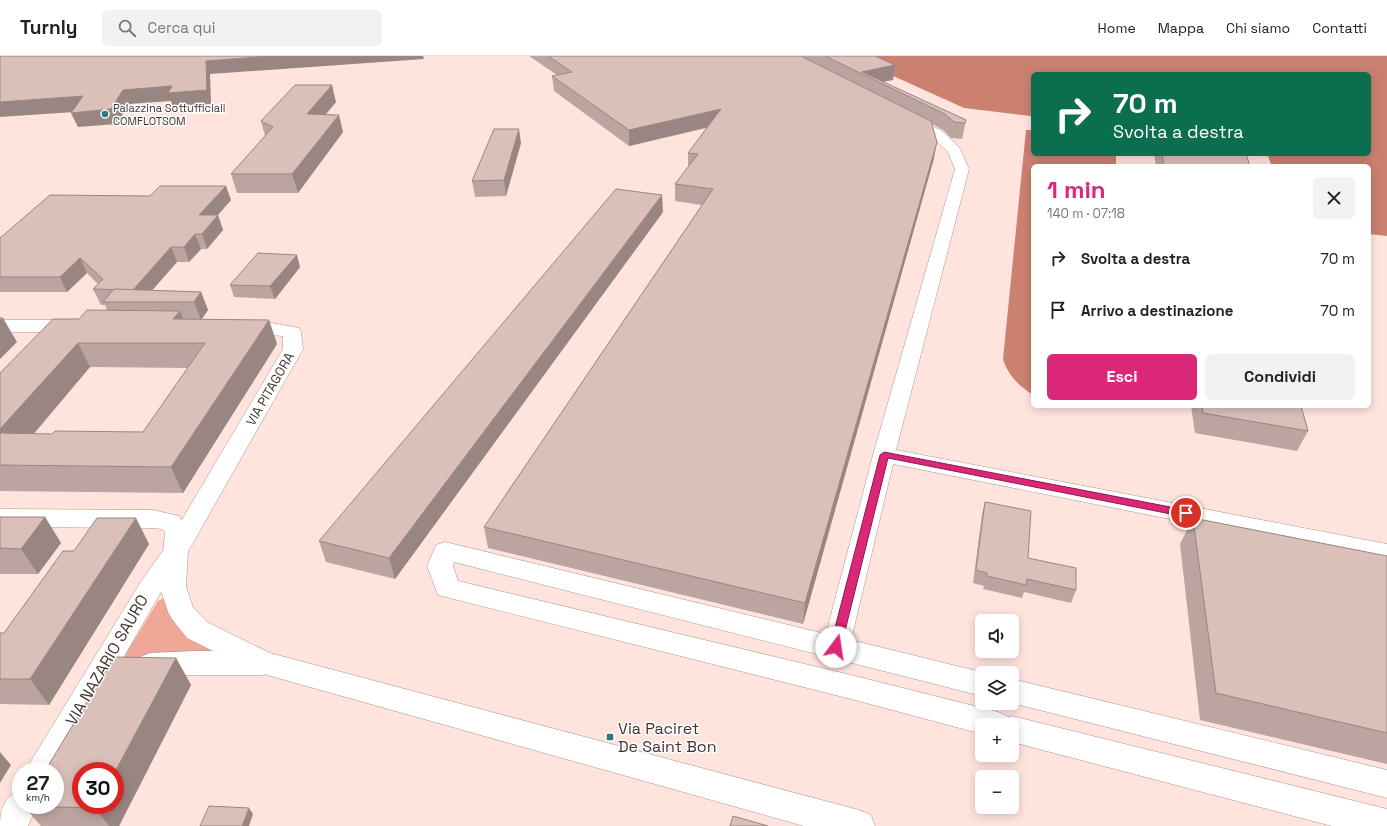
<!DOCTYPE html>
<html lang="it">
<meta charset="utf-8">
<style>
:root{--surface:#fff;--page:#f2f2f2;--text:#222;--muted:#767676;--line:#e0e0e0;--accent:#db2777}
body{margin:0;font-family:"Space Grotesk",sans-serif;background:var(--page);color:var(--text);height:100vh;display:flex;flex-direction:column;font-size:15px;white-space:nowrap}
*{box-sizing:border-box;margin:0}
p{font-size:13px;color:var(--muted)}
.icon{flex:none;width:22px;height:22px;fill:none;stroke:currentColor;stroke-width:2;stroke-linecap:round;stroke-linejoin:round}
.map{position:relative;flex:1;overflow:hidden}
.drawer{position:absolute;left:1031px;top:108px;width:340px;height:244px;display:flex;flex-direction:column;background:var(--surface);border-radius:6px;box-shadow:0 2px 10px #0003}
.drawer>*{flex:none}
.hud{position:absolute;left:1031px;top:16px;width:340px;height:84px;border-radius:6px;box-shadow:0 2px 10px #0003;background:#0b6e4f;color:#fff;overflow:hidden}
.buttons{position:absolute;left:975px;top:558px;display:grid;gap:8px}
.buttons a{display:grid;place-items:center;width:44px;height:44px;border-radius:6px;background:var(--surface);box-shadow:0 2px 10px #0003;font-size:20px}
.speed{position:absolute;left:12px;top:706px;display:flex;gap:8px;font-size:20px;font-weight:700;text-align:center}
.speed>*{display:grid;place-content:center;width:52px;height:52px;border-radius:50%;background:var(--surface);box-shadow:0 2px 10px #0003;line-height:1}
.speed small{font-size:10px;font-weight:400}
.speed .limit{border:6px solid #d22;background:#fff;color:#111}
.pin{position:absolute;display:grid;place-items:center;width:34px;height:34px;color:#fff;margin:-17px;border:2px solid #fff;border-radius:50%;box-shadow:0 1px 4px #0007}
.me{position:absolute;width:44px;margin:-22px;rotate:14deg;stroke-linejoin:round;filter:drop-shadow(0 0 3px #0008)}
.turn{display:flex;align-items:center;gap:14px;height:84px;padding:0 16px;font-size:18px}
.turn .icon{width:52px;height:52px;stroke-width:2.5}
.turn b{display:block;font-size:28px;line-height:34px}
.round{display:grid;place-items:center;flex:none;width:42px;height:42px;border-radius:6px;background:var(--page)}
.summary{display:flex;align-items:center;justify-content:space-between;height:68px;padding:0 16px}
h1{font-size:24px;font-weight:700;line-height:30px;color:var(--accent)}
.button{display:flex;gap:8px;margin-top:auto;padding:8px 16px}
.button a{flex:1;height:46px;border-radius:6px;background:var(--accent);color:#fff;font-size:16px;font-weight:700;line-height:46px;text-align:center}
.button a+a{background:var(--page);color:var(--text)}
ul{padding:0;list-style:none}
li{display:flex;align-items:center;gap:12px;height:52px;padding:0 16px}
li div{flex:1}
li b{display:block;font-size:15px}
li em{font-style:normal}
header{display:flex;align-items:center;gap:24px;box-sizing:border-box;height:56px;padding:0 20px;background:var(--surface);border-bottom:1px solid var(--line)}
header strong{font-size:19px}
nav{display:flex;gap:22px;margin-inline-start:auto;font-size:14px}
.search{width:280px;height:36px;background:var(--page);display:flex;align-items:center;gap:10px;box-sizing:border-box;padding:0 14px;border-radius:6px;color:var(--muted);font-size:15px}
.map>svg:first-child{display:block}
.green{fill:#f1a797}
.water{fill:#cb8070}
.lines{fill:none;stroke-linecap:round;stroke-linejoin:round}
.minor-casing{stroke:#ac938d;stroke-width:1}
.secondary-casing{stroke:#ac938d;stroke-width:1}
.minor{fill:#fff;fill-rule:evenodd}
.secondary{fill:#fff;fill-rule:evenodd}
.wall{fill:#bca5a0;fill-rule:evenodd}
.shaded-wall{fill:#998682}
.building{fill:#dbc0ba;stroke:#998682}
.route{fill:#db2777;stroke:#8e194d}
.poi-dot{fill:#2f7583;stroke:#fff;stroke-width:1.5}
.labels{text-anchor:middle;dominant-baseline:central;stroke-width:3;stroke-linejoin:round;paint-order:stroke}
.far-poi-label{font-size:11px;fill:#3f3432;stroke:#fff;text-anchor:start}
.street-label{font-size:13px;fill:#3f3432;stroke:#fff}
.near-street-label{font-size:16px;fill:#3f3432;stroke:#fff}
.near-poi-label{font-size:16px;fill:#3f3432;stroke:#fff;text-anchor:start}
</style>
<header>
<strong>Turnly</strong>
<div class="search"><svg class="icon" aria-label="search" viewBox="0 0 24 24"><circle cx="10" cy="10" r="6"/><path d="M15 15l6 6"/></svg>Cerca qui</div>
<nav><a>Home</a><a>Mappa</a><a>Chi siamo</a><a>Contatti</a></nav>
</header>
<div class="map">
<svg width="1387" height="770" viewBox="0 0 1387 770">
<rect width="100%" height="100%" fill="#ffe4de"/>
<path class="green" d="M162,543h4c9,31 16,36 45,50l-1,3 -40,1 -48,7 36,-59z"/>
<g class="water">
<path d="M849,0h538v180l-18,-2v-68h-97l-5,-12h102v-80h-336v50l-2,-8 -67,-8z"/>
<path d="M1032,69l1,29h83v12h-83v229c-15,-10 -25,-20 -30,-36l23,-229h6z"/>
</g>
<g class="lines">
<defs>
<g id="minor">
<path d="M909,59l33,16 17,16 10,22 -73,281 491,94v18l-494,-98 -42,176 134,33h-3v23l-528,-134 -1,4 5,15 397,95 143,36 11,5 3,-1 375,93v17h-55l-320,-84v-17h-30v9l-127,-34 -417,-105 -11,-29 9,-21 9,-3 381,92 47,-179 82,-286 -7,-17 -16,-15 -28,-15 -2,-3 2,-3z"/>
<path d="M0,264h75l7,2 2,4 -2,4 -7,2h-75z"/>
<path d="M241,266h25l33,6 2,4 2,17 -118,208 -27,40 -103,180v-6h-29l5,-10 109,-178 27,-38 116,-196v-13l-49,-4 -2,-4 2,-4z"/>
<path d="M194,595h69l10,4 4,8 -4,8 -10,4h-69l-44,2 -10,-4 -4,-8 4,-8 10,-4z"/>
<path d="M1012,623l375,91v28l-375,-95z"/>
<path d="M21,734v15h17l-10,21h-28c0,-17 4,-29 21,-36z"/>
</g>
<path id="secondary" d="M0,453l153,1 26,6 10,15 -3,56 7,20 14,15 63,31 589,157 12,5 4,11h-71l-551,-155 -66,-33 -15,-19 -4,-7 -8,-25 5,-55 -3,-3 -9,-1 -153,-1z"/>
</defs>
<use href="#minor" class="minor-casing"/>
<use href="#secondary" class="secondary-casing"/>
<use href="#minor" class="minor"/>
<use href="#secondary" class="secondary"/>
</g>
<g class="wall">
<path d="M529,0h346l20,9 -2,15 -10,2 83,38 -4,19 -11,-1 -8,-8 -11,-6 2,34 -131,466 -315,-76 -4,-21 218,-322 -27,-4v-17l13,-17v-14l19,-25 -78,18 -75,-55 -2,-15 5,-1z"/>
<path d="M336,46l-10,12 17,18 -45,61h-61l-6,-19 34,-38 -4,-15z"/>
<path d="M521,87l-15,53 -31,1 -3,-16z"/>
<path d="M1154,98h92l4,12h-94z"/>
<path d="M231,144l-14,15 6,15 -16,19h-6l-12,13h-12l-25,28 49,2 7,18 -7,10h68l8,24 -94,149 -183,-2v-118l79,-54 28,-9 -2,-5h-4l-8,-16 5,-5 -11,-11 -20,19h-67v-54zM90,311l98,1 -45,64 -91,2h-18z"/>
<path d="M663,156l-268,367 -69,-17 -7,-21z"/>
<path d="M300,211l-25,32 -41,-2 -4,-12z"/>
<path d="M1191,350h110l7,25 -11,20 -102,-18z"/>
<path d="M985,446l43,56 48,32 -5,13 -47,-11 -2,6 -39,-9 1,-3 -11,-3 9,-69z"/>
<path d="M0,461h45l16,26 -23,31h-38z"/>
<path d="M1193,462l194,38v208l-187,-44 -20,-176z"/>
<path d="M149,488l-100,161 -49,-1v-71h4l70,-82z"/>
<path d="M176,602l15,27 -72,141h-78l-17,-20z"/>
</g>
<g class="shaded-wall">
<path d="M270,0h153l1,3 -214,15 1,30 -38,3 -2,-6 -42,3 -12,20 -39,3 -7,-14 52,-23 83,-29z"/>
<path d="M895,9l-2,15 -13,2 -18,-10z"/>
<path d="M332,29l4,17 -25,30 -4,-18z"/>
<path d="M83,40l6,15 -89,6v-15z"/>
<path d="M721,53l-1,15 -91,22v-16z"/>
<path d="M339,59l4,17 -45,61 -6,-19z"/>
<path d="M519,73l2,14 -15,53 -2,-16z"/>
<path d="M937,86l-3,16 -131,466 2,-21z"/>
<path d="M226,130l5,14 -26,30 -6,-15z"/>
<path d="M662,139l1,17 -268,367 -6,-21z"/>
<path d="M218,159l5,15 -16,19 -5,-15z"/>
<path d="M195,178l6,15 -12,13 -5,-15z"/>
<path d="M171,191l6,15 -35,40 -9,-12z"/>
<path d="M297,199l3,12 -25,32 -5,-13z"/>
<path d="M80,202l7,15 -20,19 -7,-15z"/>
<path d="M201,236l7,18 -7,10 -7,-18z"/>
<path d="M180,255l9,24 -16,-16z"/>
<path d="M3,262l14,24 -17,17v-38z"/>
<path d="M269,264l8,24 -94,149 -12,-26z"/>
<path d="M78,287l12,24 -78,92 -12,-20v-10z"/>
<path d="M45,461l16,26 -23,31 -17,-25z"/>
<path d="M136,462l13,26 -100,161 -19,-26z"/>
<path d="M176,602l15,27 -72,141h-10l-14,-18 2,-3h18v-33z"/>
<path d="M0,696l11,13 -11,18z"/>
<path d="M249,752l4,6 -4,12h-7z"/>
</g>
<g class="building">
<path d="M0,0h270l-64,5 1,29 -39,3 4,-7 -49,4 -12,19 -40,4 12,-17 -83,6z"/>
<path d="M548,0h253l130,65 6,21 -132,461 -321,-76 229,-338 -38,-5 23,-30 -10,-1 33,-44 -92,21 -77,-54 20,-4z"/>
<path d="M825,0h50l20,9 -33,7 104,48 -1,3 -11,-1 -9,-8z"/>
<path d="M295,29h37l-25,29 32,1 -47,59h-61l42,-47 -12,-6z"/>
<path d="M494,73h25l-15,51 -32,1z"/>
<path d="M1162,98h84l4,12h-86z"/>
<path d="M160,130h66l-27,29h19l-16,19h-7l-11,13h-13l-38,43 -40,-1 10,-10 -23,-21 -20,19h-60v-39l50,-43 100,1z"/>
<path d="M616,133l46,6 -273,363 -70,-17z"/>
<path d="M258,197l39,2 -27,31 -40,-1z"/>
<path d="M114,233l87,3 -7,10h-91z"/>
<path d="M87,254l93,1 -7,8 96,1 -98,147 -171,-2v-32l52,1 3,-3 88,1 62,-89h-127l-78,86v-56l53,-54h26z"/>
<path d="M0,262h3l-3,3z"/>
<path d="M1202,350h99l7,25 -105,-18z"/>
<path d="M985,446l46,9 -3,47 48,10v22l-49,-11 -1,6 -39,-9v-3l-11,-3z"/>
<path d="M0,461h45l-24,32 -21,-1z"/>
<path d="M97,462h39l-106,161h-30v-46h4l59,-82h11z"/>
<path d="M1193,462l194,38v177l-171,-40z"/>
<path d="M114,601l62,1 -61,114v-1h-34v34h16l-2,3 -71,-2 1,-1h30v-34h-10z"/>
<path d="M209,750l40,2 -7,18h-42z"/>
<path d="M733,760l35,10h-38z"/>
</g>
<path class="route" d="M884,396l302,58 5,3 -5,4 -298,-59 -47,189 -1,4 -4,1 -4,-1 -2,-4 50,-192z"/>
<g class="poi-dot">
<circle cx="105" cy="58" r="4"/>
<rect x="606" y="677" width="8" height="8" rx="2"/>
</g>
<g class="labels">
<g class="far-poi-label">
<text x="113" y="52">Palazzina Sottufficiali<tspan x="113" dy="13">COMFLOTSOM</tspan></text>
</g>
<g class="street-label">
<text transform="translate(270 333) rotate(-60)">VIA PITAGORA</text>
</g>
<g class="near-street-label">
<text transform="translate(107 604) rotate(-60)">VIA NAZARIO SAURO</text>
</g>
<g class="near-poi-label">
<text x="618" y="672">Via Paciret<tspan x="618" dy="18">De Saint Bon</tspan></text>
</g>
</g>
</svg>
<div class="buttons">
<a><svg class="icon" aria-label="sound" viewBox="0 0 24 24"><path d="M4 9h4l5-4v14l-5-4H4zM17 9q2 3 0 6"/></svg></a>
<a><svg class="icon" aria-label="layers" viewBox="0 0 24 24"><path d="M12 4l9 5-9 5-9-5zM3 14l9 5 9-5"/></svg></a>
<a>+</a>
<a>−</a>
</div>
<div class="speed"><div>27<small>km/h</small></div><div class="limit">30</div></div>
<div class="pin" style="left:1186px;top:457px;background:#d93025"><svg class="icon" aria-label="arrive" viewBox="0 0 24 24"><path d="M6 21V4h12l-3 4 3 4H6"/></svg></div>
<svg class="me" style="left:836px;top:591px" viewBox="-20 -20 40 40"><circle r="19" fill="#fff"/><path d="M0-13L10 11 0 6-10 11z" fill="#db2777"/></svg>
<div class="hud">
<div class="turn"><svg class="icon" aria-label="right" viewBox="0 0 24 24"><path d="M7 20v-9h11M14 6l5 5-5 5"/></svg><div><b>70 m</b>Svolta a destra</div></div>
</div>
<section class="drawer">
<div class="summary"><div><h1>1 min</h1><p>140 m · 07:18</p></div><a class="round"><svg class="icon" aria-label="close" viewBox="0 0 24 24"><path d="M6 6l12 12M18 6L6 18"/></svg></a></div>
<ul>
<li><svg class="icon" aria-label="right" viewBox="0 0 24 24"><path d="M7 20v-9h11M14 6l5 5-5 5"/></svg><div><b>Svolta a destra</b></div><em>70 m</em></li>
<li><svg class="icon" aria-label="arrive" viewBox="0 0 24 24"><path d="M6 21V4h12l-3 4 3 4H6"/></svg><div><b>Arrivo a destinazione</b></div><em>70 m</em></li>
</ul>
<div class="button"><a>Esci</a><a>Condividi</a></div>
</section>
</div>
